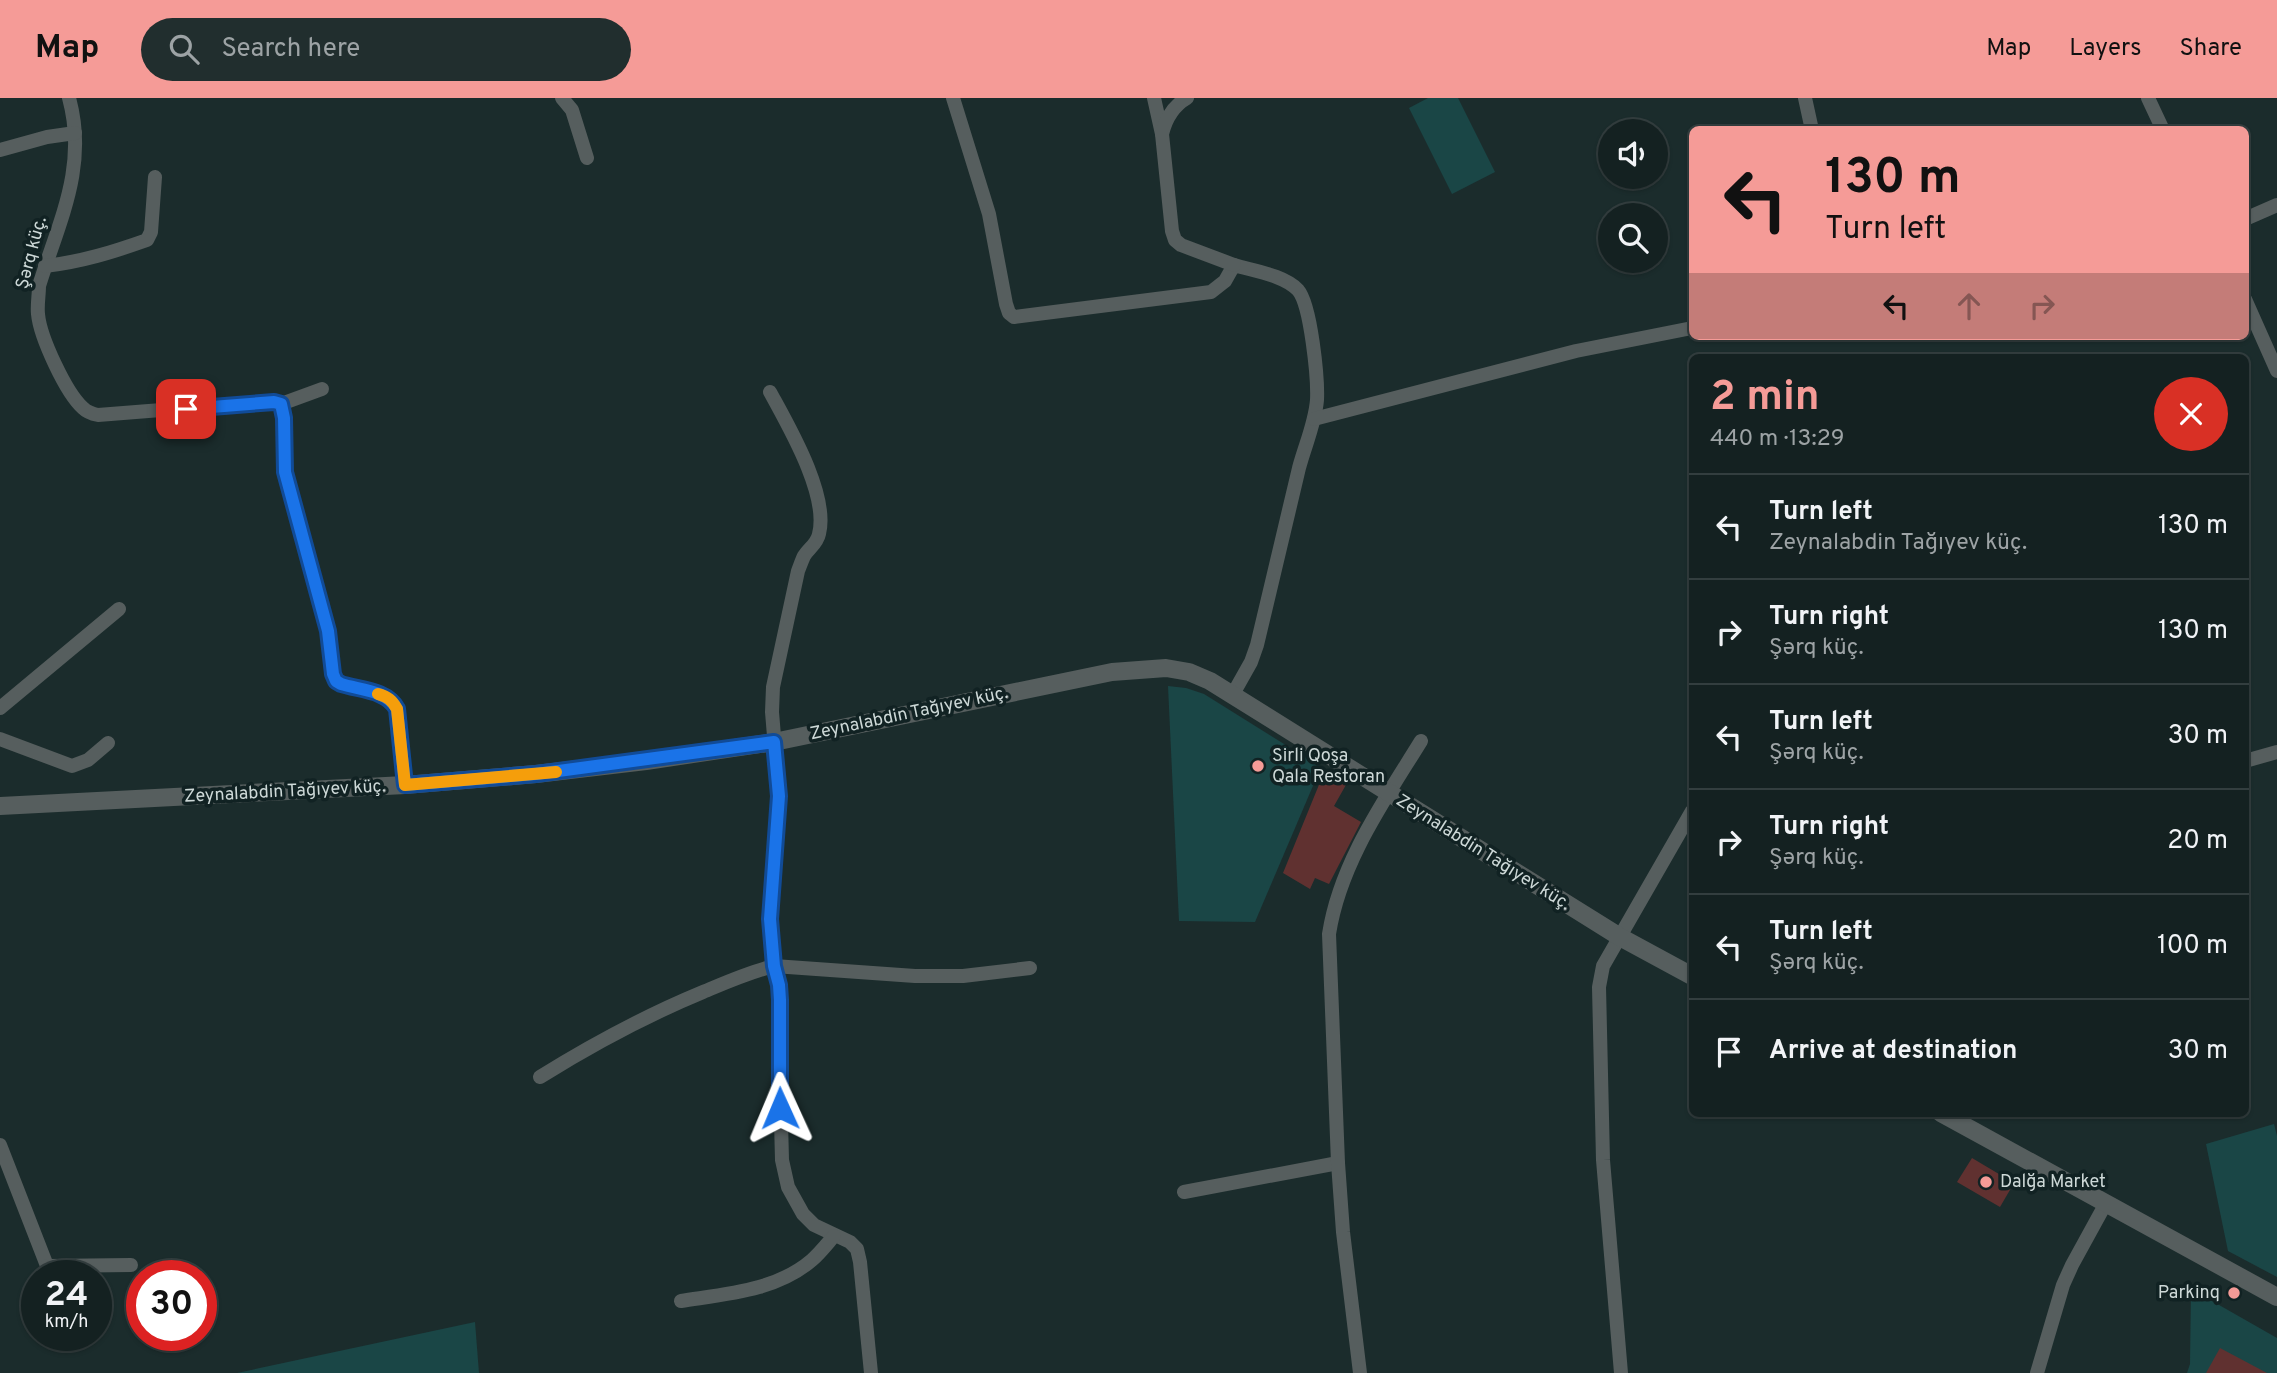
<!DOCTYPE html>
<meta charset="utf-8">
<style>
:root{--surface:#142121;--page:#212e2e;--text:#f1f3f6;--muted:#9da3a5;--line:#333e3f;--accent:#f59b97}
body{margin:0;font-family:Overpass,sans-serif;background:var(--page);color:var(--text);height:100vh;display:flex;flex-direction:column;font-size:26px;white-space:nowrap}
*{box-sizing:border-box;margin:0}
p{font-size:23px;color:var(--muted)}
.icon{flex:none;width:38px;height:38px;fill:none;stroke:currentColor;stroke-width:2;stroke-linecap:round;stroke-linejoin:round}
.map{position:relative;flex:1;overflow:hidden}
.details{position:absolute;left:1689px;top:256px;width:560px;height:763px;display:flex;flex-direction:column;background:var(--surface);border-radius:10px;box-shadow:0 2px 5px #0004,0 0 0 2px var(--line)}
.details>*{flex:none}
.top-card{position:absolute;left:1689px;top:28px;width:560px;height:214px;border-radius:10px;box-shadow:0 2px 5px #0004,0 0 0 2px var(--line);background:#f59b97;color:#111;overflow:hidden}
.buttons{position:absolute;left:1598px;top:21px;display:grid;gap:14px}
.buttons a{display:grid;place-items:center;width:70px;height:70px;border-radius:50%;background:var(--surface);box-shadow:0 2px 5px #0004,0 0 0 2px var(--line);font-size:35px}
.speed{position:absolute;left:21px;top:1162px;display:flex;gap:14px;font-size:35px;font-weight:700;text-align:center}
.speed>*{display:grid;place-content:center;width:91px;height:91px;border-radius:50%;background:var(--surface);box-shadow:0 2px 5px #0004,0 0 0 2px var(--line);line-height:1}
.speed small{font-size:18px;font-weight:400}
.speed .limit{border:10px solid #d22;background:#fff;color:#111}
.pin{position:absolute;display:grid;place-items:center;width:60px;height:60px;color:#fff;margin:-30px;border-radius:14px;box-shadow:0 4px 10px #0006}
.me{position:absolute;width:77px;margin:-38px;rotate:359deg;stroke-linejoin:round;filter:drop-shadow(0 0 5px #0008)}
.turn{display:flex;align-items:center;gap:24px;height:147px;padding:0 21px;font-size:32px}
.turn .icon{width:91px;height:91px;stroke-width:2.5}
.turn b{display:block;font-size:49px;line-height:60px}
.lanes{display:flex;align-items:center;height:66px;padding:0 21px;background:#0003;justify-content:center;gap:35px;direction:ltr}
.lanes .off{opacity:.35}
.round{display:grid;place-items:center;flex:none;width:74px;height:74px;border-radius:37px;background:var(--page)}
.head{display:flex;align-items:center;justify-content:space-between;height:119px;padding:0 21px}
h1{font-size:42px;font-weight:700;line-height:52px;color:var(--accent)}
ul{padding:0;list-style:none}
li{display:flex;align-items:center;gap:21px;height:105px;padding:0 21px;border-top:2px solid var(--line)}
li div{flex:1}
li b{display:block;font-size:26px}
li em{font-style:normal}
header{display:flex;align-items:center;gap:42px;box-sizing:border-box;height:98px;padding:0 35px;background:var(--accent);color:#111}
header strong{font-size:33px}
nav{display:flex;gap:38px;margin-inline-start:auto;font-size:24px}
.search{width:490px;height:63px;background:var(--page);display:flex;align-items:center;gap:18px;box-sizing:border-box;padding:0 24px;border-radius:38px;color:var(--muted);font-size:26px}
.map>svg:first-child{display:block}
.green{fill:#1a4646}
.building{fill:#603130}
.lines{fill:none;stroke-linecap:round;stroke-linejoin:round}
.minor{stroke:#565e5e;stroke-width:14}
.tertiary{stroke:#565e5e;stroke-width:18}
.route-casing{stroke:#114b97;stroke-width:18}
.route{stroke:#1a73e8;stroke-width:12}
.slow{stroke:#f59e0b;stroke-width:12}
.poi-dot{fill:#f59b97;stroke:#112223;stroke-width:2.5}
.labels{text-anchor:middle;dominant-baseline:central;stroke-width:7;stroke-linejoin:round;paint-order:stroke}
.street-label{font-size:18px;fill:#cdd8d7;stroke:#112223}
.poi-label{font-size:18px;fill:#cdd8d7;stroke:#112223;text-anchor:start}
</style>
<header>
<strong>Map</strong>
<div class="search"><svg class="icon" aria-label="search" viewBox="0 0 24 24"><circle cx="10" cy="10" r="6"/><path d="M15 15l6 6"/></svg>Search here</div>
<nav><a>Map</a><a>Layers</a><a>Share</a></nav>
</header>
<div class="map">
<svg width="2277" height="1275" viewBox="0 0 2277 1275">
<rect width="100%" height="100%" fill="#1b2c2c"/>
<g class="green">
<path d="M1428,0h30l37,74 -43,22 -43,-86z"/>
<path d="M1168,588l18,2 18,6 117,73 -66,155 -76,-1z"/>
<path d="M2274,1026l3,12v141l-49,-26 -22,-107z"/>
<path d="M2191,1191l86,49v35h-90l3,-9z"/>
<path d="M475,1224l4,51h-242z"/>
</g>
<g class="building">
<path d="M1325,672l22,13 -13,23 27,16 -32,62 -14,-6 -5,11 -27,-16z"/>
<path d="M1972,1060l42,25 -14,24 -43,-25z"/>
<path d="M2220,1250l47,25h-61z"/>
</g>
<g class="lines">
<g class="minor">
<path d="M69,0c19,69 -10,123 -30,188 0,9 -2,19 -1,28 2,23 28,79 45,94 5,5 10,6 15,7l163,-13h13l7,2 3,14 1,54 3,14 40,145 5,43 3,7 5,3c19,6 45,6 56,25l8,76"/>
<path d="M562,0l10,12 15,48"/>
<path d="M953,0l36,116 17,90 3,9 5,4 197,-25 14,-11 9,-16c20,6 50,10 64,25 13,15 20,89 19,110 -2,24 -12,45 -18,68 -14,59 -28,118 -42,177l-6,17 -18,32"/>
<path d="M1154,0l8,36"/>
<path d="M1187,0c-14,8 -21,20 -25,36l10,97 3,9 6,5 53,20"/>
<path d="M1805,0l7,32"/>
<path d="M2148,0l15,32"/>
<path d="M0,52l47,-13 28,-4"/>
<path d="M2245,121l32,-14"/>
<path d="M45,168c36,-4 68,-14 102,-26l4,-8 4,-55"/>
<path d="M2245,201l32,72"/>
<path d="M770,294c19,35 59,103 49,142 -2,10 -10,14 -15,22 -2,4 -4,10 -6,15l-25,116 -1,25 7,84 -9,123 2,27 8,54v82l2,78 6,27 15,27 11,11 36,17 7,7 3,13 11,111"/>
<path d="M281,306l41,-15"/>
<path d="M1314,321l262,-68 116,-23"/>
<path d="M0,610l119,-99"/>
<path d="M0,641l72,27 16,-6 20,-17"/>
<path d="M2245,663l32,-9"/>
<path d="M540,979c53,-33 105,-61 163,-85 24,-10 46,-20 71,-26l141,10h48l67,-8"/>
<path d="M0,1047l51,131"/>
<path d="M1184,1094l154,-29"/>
<path d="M47,1168l84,-1"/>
<path d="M681,1203c45,-7 95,-10 131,-41 8,-7 15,-16 22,-24"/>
<path d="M1360,1275l-17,-141 -5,-69 -9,-229c11,-71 55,-133 92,-193"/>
<path d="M1621,1275l-18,-213 -4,-173 4,-21 89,-155"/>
<path d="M2037,1275l26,-88 9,-20 34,-62"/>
</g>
<g class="tertiary">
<path d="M0,708l405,-21 131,-11 110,-13 128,-19 338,-70 54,-4 23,4 21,9 410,256 72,39"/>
<path d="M1941,1015l336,184"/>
</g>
</g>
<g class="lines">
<defs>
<path id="route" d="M186,311l88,-7 7,2 3,14 1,54 43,159 5,43 3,7 5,3c19,6 46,6 56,25l8,76 131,-11 238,-32 5,54 -9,123 4,47 5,19 1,15v108"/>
</defs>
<use href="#route" class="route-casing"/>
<use href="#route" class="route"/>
<path class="slow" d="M378,596c10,3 14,6 19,15l8,76 151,-13"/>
</g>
<g class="poi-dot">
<circle cx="1258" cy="668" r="7"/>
<circle cx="1986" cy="1084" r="7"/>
<circle cx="2234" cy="1195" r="7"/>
</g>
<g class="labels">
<g class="street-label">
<text transform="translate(32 155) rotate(-75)">Şərq küç.</text>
<text transform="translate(909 616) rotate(-12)">Zeynalabdin Tağıyev küç.</text>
<text transform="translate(285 694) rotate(-3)">Zeynalabdin Tağıyev küç.</text>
<text transform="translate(1483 755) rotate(32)">Zeynalabdin Tağıyev küç.</text>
</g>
<g class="poi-label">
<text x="1272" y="658">Sirli Qoşa<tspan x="1272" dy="21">Qala Restoran</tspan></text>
<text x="2000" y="1084">Dalğa Market</text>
<text x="2220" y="1195" text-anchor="end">Parkinq</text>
</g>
</g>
</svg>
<div class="buttons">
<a><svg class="icon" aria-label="sound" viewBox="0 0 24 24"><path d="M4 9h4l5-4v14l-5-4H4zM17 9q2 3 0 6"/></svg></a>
<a><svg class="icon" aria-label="search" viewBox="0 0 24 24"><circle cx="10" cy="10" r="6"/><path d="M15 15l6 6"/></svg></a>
</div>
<div class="speed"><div>24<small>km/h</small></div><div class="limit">30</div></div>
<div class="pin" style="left:186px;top:311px;background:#d93025"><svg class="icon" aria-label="arrive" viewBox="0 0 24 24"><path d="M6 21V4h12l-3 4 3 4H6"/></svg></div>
<svg class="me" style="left:780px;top:1010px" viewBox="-20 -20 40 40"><path d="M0-17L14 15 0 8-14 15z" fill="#1a73e8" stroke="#fff" stroke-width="4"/></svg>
<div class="top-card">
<div class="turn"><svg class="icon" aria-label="left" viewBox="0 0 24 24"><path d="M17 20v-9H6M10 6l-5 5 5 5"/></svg><div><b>130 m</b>Turn left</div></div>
<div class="lanes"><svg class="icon" aria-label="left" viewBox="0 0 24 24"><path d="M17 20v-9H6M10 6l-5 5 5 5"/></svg><svg class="icon off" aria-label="ahead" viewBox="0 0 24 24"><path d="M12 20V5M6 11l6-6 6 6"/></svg><svg class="icon off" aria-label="right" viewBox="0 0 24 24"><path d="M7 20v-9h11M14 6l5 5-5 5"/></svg></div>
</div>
<section class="details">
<div class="head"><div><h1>2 min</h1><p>440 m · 13:29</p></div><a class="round" style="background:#d93025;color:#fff"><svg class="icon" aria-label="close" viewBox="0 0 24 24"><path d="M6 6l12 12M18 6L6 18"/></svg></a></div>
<ul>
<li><svg class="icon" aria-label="left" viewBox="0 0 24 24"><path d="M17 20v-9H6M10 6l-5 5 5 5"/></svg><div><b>Turn left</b><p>Zeynalabdin Tağıyev küç.</p></div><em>130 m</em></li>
<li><svg class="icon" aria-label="right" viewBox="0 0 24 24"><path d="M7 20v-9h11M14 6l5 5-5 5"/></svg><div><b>Turn right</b><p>Şərq küç.</p></div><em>130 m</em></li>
<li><svg class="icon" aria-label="left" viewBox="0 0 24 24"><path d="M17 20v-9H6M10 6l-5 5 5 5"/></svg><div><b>Turn left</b><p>Şərq küç.</p></div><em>30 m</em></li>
<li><svg class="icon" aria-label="right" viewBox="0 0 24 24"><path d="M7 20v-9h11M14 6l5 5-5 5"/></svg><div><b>Turn right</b><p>Şərq küç.</p></div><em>20 m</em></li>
<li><svg class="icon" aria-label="left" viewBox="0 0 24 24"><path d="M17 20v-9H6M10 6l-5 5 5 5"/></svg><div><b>Turn left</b><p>Şərq küç.</p></div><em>100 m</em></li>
<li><svg class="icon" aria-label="arrive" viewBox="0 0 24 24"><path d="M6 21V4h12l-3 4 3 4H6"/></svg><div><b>Arrive at destination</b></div><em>30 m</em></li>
</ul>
</section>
</div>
